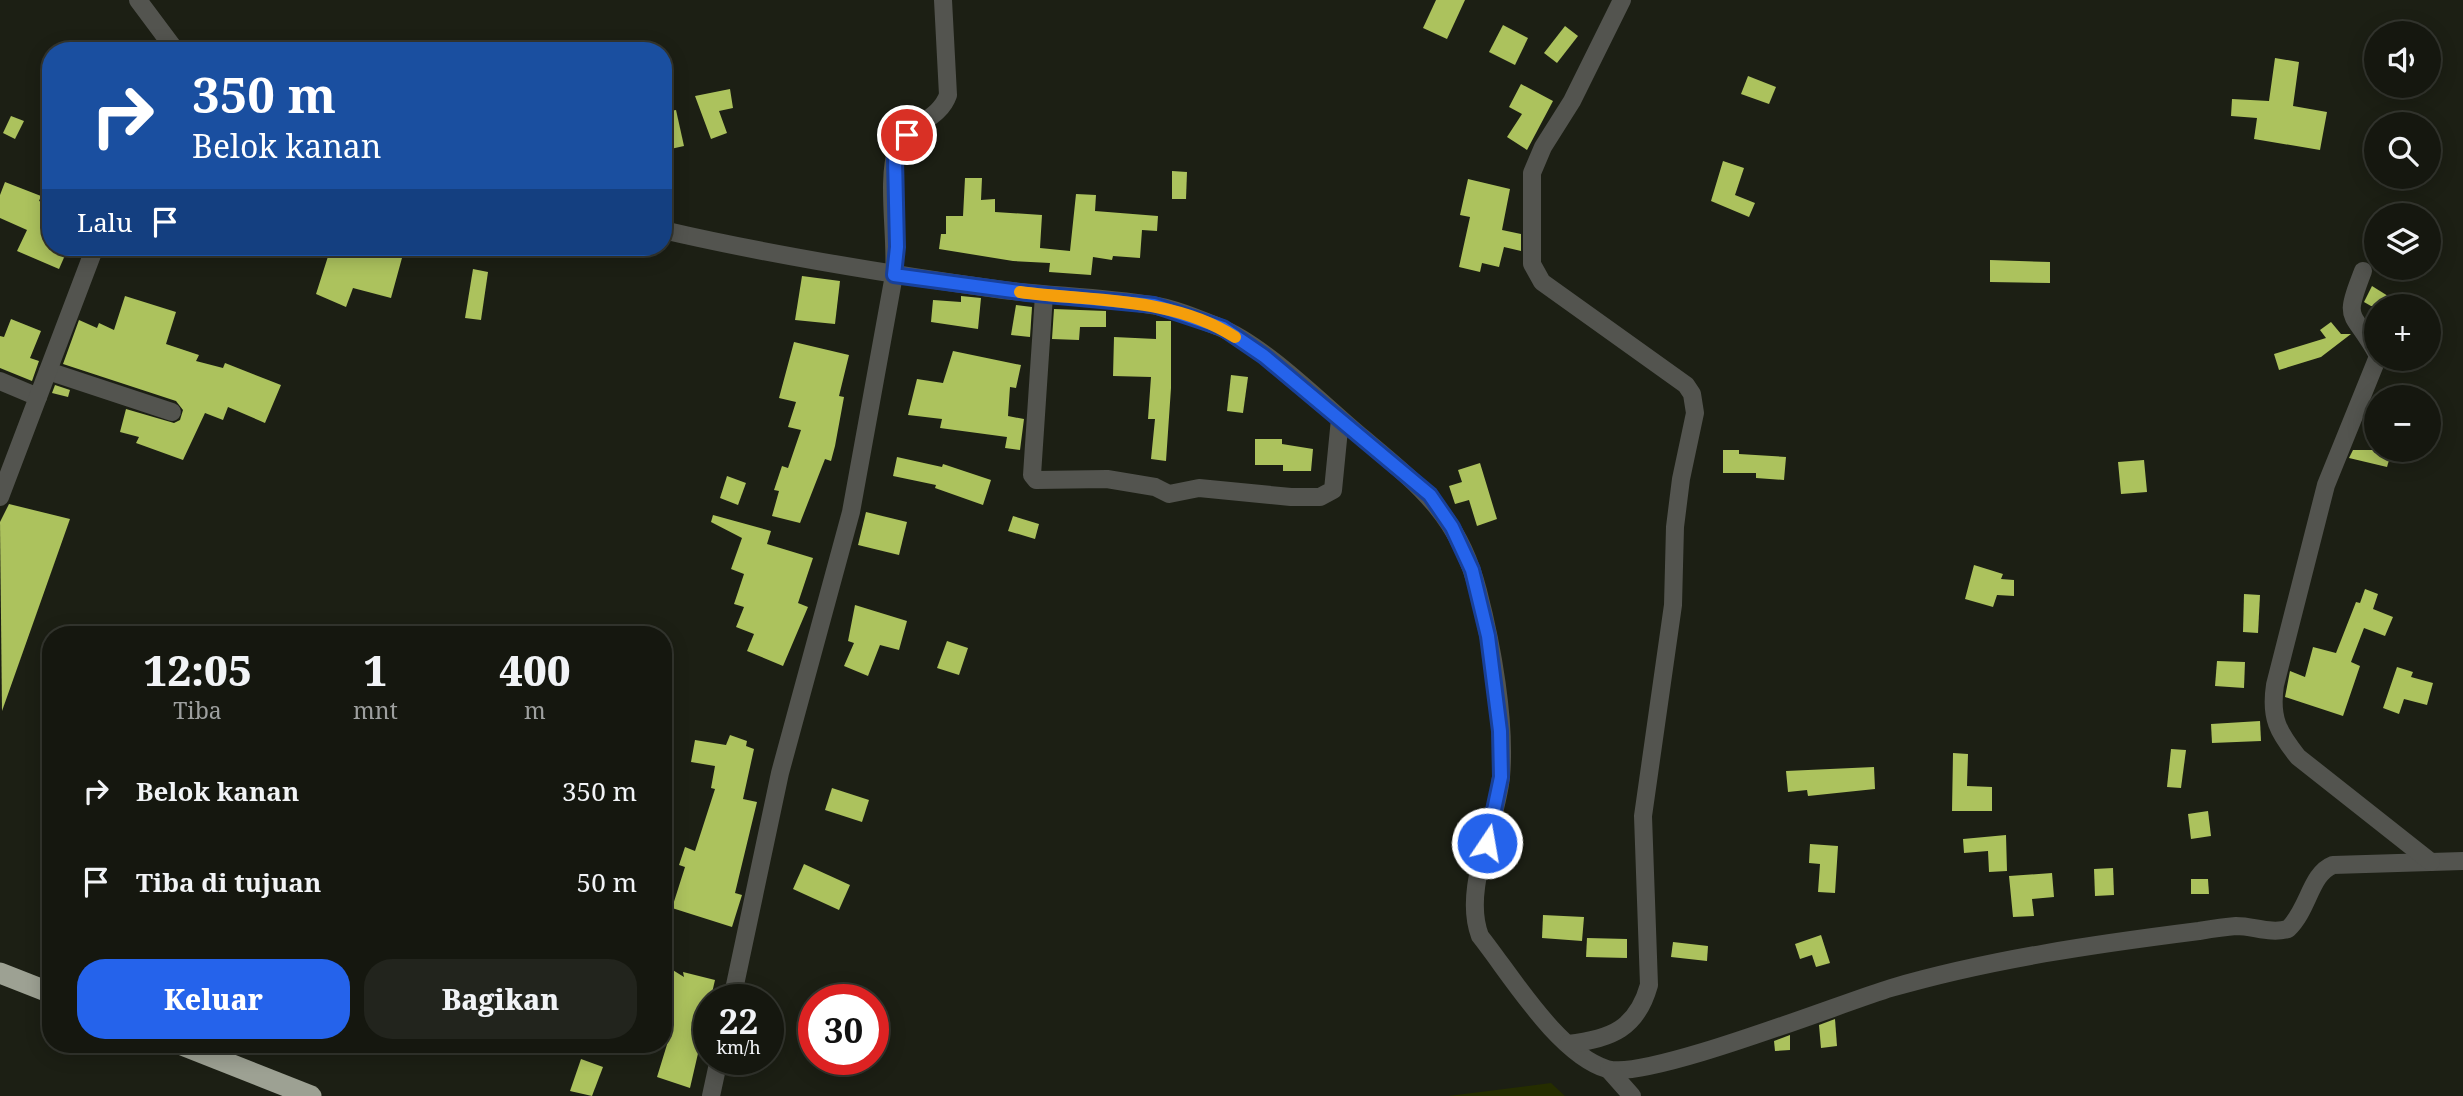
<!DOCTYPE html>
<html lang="id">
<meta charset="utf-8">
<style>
:root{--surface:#15170f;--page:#22241d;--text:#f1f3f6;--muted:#9d9f9e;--line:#34362f;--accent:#2563eb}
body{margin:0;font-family:"Noto Serif",serif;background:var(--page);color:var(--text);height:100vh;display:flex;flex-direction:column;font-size:26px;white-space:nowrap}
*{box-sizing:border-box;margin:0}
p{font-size:23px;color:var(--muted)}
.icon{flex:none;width:38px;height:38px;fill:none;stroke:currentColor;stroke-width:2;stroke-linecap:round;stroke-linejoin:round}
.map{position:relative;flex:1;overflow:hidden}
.drawer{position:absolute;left:42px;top:626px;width:630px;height:427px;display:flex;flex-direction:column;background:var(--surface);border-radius:28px;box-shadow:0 4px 18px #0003,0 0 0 2px var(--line)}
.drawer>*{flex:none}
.hud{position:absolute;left:42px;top:42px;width:630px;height:214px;border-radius:28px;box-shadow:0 4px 18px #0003,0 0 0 2px var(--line);background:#1a4fa0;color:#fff;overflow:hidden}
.fabs{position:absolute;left:2364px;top:21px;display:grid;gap:14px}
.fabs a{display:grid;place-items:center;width:77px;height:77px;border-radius:50%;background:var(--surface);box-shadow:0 4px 18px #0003,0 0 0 2px var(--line);font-size:35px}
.speed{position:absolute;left:693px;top:984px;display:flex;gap:14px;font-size:35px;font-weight:700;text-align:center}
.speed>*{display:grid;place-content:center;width:91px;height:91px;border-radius:50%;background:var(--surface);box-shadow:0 4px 18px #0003,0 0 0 2px var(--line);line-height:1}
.speed small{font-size:18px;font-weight:400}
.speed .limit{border:10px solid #d22;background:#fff;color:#111}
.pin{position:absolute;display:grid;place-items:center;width:60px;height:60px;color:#fff;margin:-30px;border:4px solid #fff;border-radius:50%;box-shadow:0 2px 7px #0007}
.me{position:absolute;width:77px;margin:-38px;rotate:12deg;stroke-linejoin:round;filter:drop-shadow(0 0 5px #0008)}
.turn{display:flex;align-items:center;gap:24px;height:147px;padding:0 35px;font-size:32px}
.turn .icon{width:91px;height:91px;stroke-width:2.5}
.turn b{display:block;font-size:49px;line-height:60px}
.then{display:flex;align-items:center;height:66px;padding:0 35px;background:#0003;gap:14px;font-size:26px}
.eta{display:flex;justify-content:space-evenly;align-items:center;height:119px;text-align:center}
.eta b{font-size:42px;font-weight:800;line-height:49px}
.action{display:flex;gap:14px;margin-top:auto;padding:14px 35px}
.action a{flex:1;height:80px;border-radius:28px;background:var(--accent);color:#fff;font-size:28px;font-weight:800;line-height:80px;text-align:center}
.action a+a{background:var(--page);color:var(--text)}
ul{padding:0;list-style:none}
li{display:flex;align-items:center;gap:21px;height:91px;padding:0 35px}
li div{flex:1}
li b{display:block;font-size:26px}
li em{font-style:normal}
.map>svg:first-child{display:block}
.green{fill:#252d00}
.building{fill:#acc25d}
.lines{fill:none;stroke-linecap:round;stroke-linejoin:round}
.minor{stroke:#53544f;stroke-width:18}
.highway{stroke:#9da193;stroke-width:21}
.route-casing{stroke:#184099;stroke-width:18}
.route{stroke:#2563eb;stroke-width:12}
.slow{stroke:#f59e0b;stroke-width:12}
</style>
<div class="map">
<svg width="2463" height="1096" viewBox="0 0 2463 1096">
<rect width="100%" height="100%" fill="#1c1f14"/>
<path class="green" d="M1551,1083l14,13h-117z"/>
<g class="building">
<path d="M1436,0h29l-18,39 -24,-11z"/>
<path d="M1503,25l25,13 -13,27 -26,-13z"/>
<path d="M1565,26l13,10 -21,27 -13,-10z"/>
<path d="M2275,58l24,4 -6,44 34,6 -7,38 -66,-11 3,-21 -26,-2 1,-17 37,2z"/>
<path d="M1748,76l28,11 -7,17 -28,-10z"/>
<path d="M1521,84l32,17 -26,49 -20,-13 15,-23 -13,-7z"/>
<path d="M730,89l3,19 -14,3 8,22 -16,6 -16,-43z"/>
<path d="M676,110l8,36 -18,4 -3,-38z"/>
<path d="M11,116l13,5 -9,18 -12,-6z"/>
<path d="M1723,161l21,7 -9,27 20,8 -6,14 -38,-16z"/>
<path d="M1172,171l15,1 -1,27h-14z"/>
<path d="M965,178h17l-1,22 14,-1v13l47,3 -2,33 30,3 6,-57 20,1 -1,16 63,5 -1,15 -15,-1 -2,28 -27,-2 -1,4 -19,-3 -2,18 -42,-3 1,-9 -37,-2 -74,-12 2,-15h5v-18h17z"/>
<path d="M1468,179l42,10 -8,41 19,4v17l-17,-4 -5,20 -17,-4 -2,9 -21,-5 11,-50 -10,-2z"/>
<path d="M5,182l36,14 -2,5 12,4v42l15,6 -7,16 -42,-18 10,-21 -27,-12v-23z"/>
<path d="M331,247h74l-14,51 -38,-10 -7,19 -30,-13z"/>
<path d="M1990,260l60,2v21l-60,-1z"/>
<path d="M473,269l15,3 -7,48 -16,-2z"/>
<path d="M802,276l38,5 -5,43 -40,-4z"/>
<path d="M2372,286l32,20h-33l-7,-4z"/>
<path d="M125,296l51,16 -10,32 33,11 -3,6 27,7 2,-5 56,22 -16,38 -37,-16 -5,13 -18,-7 -22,47 -47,-17 3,-6 -19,-5 6,-23 48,14 6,-3 3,-10 -7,-9 -113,-37 16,-44 18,8 2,-5 15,7z"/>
<path d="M961,296l20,2 -3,31 -47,-7 2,-22 28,2z"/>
<path d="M1016,305l16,2 -2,30 -19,-2z"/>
<path d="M1054,309l52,2v16h-26l-1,13 -27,-1z"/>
<path d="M11,319l30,12 -11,27 9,3 -7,20 -32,-13v-32l4,1z"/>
<path d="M1156,321h15v67l-5,73 -15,-2 4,-40h-7l3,-42 -38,-1 1,-39 42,2z"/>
<path d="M2331,322l10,12h10l-30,23 -42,13 -5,-16 52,-16 -6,-8z"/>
<path d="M794,342l55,13 -10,41 5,1 -9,49 -4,15 -6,-2 -25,64 -28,-7 7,-25 -5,-1 8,-24 6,2 13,-38 -13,-3 8,-25 -17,-4z"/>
<path d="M953,351l68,14 -5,23 -6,-1 -2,29 16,3 -4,31 -15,-2 2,-11 -67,-9 2,-9 -34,-4 9,-36 26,4z"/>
<path d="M1231,375l17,2 -5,36 -16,-2z"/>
<path d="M55,385l15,5 -2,7 -16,-4z"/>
<path d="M1255,439h27v5l31,5 -2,22h-28v-6h-28z"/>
<path d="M1723,450h16v4l47,3 -2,23 -28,-2v-5h-33z"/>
<path d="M2353,450h39l-5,17 -38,-9z"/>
<path d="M897,457l45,10 1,-3 48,16 -8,25 -48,-17 1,-3 -43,-9z"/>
<path d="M2144,460l3,32 -26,2 -3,-32z"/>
<path d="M1480,463l17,56 -20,7 -8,-26 -14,4 -6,-18 13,-4 -4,-12z"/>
<path d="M727,476l19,7 -8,22 -18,-7z"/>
<path d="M9,504l61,15 -68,192 -2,-189z"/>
<path d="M866,512l41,10 -8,33 -41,-10z"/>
<path d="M713,515l58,16 -4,13 46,14 -15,45 10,4 -25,59 -36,-15 7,-17 -18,-7 8,-20 -10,-3 10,-30 -13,-5 11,-31 -31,-16z"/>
<path d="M1013,516l26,8 -4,15 -27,-8z"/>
<path d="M1974,565l29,9 -2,5 13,1v16l-17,-1 -4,12 -28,-8z"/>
<path d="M2365,589l13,5 -5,15 20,8 -8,19 -21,-8 -13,34 9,4 -17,50 -58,-19 5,-26 15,6 8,-30 23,6 20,-51 4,1z"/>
<path d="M2244,594l16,1 -2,38 -15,-1z"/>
<path d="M855,605l52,16 -8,29 -19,-5 -12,31 -24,-10 10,-23 -6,-2z"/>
<path d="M947,641l21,7 -9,27 -22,-7z"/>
<path d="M2217,661l28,1 -1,26 -29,-2z"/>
<path d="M2397,667l16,5 -2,5 22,6 -6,22 -23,-6 -5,15 -16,-6z"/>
<path d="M2260,721l1,20 -49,2 -1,-19z"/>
<path d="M730,735l17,6 -1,5 8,3 -11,50 14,3 -22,91 7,2 -10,32 -60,-19 13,-41 -6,-2 6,-18 10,4 20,-62 -4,-1 4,-22 -24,-4 4,-22 31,5z"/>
<path d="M2171,749l15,1 -5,38 -14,-1z"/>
<path d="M1953,753l15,1 -1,32 25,1v24h-40z"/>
<path d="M1874,767l1,22 -67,7 -1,-6 -19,2 -2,-21z"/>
<path d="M832,788l37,12 -7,22 -37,-12z"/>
<path d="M2208,811l3,25 -20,3 -3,-25z"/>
<path d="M2006,835l1,36 -18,1 -1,-21 -24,2 -1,-14z"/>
<path d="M1810,844l28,2 -3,47 -17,-1 2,-28 -11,-1z"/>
<path d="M804,864l46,21 -11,25 -46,-21z"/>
<path d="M2113,868l1,27 -19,1 -1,-27z"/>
<path d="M2052,873l2,24 -22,2 2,17 -21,1 -4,-41z"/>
<path d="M2191,879h17l1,15h-18z"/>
<path d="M1543,915l41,2 -2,24 -40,-3z"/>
<path d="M1821,935l9,28 -14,4 -4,-12 -12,4 -5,-15z"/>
<path d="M1587,938l40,1v19l-41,-1z"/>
<path d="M1673,942l35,4 -1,15 -36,-4z"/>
<path d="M663,964l21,13 -1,-5 32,8 -25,108 -33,-11 12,-39 -6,-2z"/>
<path d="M1835,1019l2,27 -16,2 -2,-23z"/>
<path d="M1790,1035v15l-15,1 -1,-10z"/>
<path d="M581,1059l22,8 -11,29 -22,-5z"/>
</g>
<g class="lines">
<g class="minor">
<path d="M138,0l38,51"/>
<path d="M663,230c112,26 225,44 340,60 49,6 99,7 148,15 22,3 48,14 68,22 47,19 104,78 144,111 56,47 96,78 115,153 14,54 28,130 23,186 -5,50 -39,112 -21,159 31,39 78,118 127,133 39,12 234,-66 284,-81 100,-29 205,-44 308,-57 12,-2 24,-4 37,-5 18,0 34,8 52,3 21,-20 22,-55 45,-64l130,-4"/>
<path d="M2363,271c-20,52 -12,37 13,81"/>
<path d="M1044,295l-12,180 4,5 71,-1 48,8 14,7 30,-6 92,9h29l13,-7 7,-71"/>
<path d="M2377,359l-51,126 -51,200c-5,33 3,47 23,72l133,105"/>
<path d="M48,371l124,41"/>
<path d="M0,381l38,16"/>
<path d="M0,497l95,-250"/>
<path d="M732,999l48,-226 71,-261 43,-237c3,-35 -8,-96 3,-126 9,-24 42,-28 51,-54l-5,-95"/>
<path d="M1568,1044c44,-5 69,-16 81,-59l-6,-169 30,-211 2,-78 6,-48 14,-66 -3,-19 -6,-9 -144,-103 -10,-18v-91l11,-26 29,-46 50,-101"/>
<path d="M1609,1070l23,26"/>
<path d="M711,1096l8,-37"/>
</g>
<g class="highway">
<path d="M0,973l51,20"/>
<path d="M182,1045l129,51"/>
</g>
</g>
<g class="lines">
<defs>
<path id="route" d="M907,135l-10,13 -2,11 2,88 -3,28 133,18 127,12 69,23 41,28 166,139 22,32 20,43 16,66 12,95 1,46 -14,66"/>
</defs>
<use href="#route" class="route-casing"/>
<use href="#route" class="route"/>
<path class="slow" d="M1020,292c72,10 152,4 215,45"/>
</g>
</svg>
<div class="fabs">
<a><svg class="icon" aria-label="sound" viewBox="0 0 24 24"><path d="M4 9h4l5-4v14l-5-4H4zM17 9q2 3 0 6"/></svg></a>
<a><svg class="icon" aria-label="search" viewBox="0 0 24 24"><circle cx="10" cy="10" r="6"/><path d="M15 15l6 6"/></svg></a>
<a><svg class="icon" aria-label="layers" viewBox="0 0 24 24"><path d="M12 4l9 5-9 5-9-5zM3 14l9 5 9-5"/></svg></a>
<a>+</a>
<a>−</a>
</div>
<div class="speed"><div>22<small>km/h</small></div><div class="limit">30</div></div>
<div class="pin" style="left:907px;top:135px;background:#d93025"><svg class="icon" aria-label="arrive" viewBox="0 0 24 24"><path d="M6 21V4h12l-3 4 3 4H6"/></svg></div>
<svg class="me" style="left:1487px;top:843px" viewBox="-20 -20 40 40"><circle r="17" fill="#2563eb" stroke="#fff" stroke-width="3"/><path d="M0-11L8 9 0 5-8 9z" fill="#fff"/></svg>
<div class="hud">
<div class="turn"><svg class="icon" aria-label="right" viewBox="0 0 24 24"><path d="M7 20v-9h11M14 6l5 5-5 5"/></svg><div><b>350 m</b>Belok kanan</div></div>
<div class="then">Lalu<svg class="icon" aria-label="arrive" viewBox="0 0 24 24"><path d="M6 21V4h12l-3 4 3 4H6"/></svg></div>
</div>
<section class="drawer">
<div class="eta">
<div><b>12:05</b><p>Tiba</p></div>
<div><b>1</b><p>mnt</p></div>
<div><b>400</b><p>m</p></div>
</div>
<ul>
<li><svg class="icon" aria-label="right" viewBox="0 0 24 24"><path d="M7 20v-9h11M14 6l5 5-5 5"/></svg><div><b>Belok kanan</b></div><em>350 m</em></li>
<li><svg class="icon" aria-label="arrive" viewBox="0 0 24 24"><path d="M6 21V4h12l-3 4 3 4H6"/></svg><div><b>Tiba di tujuan</b></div><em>50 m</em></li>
</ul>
<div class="action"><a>Keluar</a><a>Bagikan</a></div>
</section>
</div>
